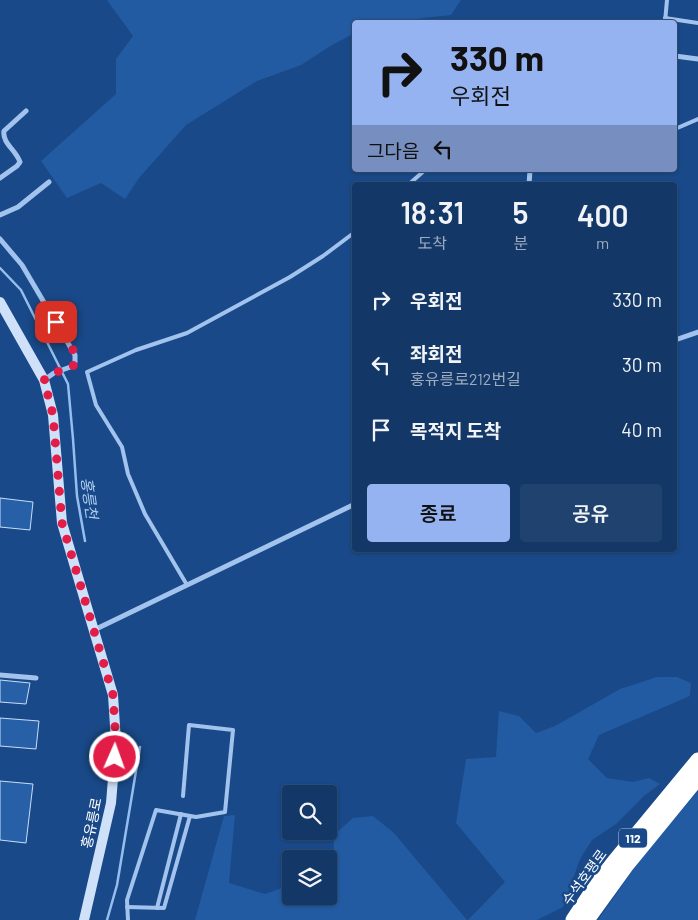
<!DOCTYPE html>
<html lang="ko">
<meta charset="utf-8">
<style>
:root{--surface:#133766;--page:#20426f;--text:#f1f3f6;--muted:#9dacbf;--line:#32517a;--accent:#95b2f1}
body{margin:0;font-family:Barlow,"Noto Sans KR",sans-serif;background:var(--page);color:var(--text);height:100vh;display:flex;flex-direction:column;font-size:19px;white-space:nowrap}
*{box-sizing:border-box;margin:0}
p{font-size:16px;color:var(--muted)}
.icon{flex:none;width:28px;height:28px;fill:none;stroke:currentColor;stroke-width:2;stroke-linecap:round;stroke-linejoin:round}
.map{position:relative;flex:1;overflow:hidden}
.details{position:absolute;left:352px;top:182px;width:325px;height:370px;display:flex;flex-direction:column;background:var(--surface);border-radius:5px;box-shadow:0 1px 4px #0004,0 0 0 1px var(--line)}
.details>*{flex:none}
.guide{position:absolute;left:352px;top:20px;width:325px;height:152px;border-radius:5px;box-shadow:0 1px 4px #0004,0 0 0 1px var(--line);background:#95b2f1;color:#111;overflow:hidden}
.controls{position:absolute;left:282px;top:785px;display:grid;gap:10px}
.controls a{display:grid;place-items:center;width:55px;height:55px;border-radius:5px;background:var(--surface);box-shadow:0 1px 4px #0004,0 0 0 1px var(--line);font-size:25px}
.pin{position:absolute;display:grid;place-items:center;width:42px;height:42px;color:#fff;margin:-21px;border-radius:10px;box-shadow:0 2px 8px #0006}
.me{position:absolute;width:55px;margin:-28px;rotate:2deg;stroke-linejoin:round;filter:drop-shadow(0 0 4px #0008)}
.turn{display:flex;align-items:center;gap:18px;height:105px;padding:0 15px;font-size:22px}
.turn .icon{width:65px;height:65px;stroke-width:2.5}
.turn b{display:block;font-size:35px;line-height:42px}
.then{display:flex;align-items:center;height:48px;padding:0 15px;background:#0003;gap:10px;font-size:19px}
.eta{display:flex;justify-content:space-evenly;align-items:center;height:85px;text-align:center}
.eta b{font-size:30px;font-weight:600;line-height:35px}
.cta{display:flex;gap:10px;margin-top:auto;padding:10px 15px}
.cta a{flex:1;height:58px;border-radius:5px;background:var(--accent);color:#111;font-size:20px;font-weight:600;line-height:58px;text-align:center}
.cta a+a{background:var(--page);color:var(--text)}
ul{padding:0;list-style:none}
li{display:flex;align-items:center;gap:15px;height:65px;padding:0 15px}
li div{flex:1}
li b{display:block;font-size:19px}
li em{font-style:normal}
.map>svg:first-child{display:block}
.green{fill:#225ba2}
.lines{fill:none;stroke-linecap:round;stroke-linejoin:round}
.stream{stroke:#95beef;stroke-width:2.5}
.building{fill:#2860a7;stroke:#c7def9}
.lane{stroke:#a2c3ed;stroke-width:4}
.street{stroke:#a2c3ed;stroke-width:5}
.secondary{stroke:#cfe1f9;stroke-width:10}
.highway{stroke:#fff;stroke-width:15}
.route{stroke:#e11d48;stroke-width:9;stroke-dasharray:0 16.2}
.labels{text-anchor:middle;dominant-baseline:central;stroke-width:5;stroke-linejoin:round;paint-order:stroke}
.shield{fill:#194988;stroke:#bac8db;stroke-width:1}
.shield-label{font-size:12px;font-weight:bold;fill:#fff}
.street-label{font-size:14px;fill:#fff;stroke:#194988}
.water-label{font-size:15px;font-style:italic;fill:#aecef4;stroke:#194988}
</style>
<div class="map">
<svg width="698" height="920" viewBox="0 0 698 920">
<rect width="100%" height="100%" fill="#194988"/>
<g class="green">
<path d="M107,0h354l-10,15 -63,7h-33v11l-23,12 -31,20 -44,16 -71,44 -47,53 -14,21 -24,-16 -34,15 -26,-37 75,-67v-35l17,-23z"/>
<path d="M657,677h20l14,6 -1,13 -91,39 -11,24 19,19 26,4 16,-4 11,6 -16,12 -28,28 -24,16 -12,19 -17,48 -26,13h-69l37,-38 -49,-59 10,-64 30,-2 3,-46 20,5 17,17 19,-7 65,-37z"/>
<path d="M698,791v129h-100l44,-63z"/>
<path d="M235,815l-6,68 36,11 26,-9v11h38v-27l4,-4 1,-30 19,-17 20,-2 21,17 73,87h-272l29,-104z"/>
</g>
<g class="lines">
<g class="stream">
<path d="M0,268l21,22 47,94 5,55 4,57 8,45"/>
<path d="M107,920l10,-35 23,-138"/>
</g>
</g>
<g class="building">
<path d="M0,498l33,4 -3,28 -30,-3z"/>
<path d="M0,680l30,3 -4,21 -26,-2z"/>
<path d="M0,718l39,3 -3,28 -36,-3z"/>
<path d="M0,781l33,3 -7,59 -26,-3z"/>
</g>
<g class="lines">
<g class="lane">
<path d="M665,18l33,5"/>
<path d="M665,22l2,-22"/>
<path d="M675,129l23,-10"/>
<path d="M408,185l17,-15"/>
<path d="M187,585l-42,-71 -17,-40 -6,-27 -26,-42 -9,-33 49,-22 51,-17 103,-56 33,-21 32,-24"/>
<path d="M127,907l37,1 26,-92"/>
<path d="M157,908l24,-94"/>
<path d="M128,920l-1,-20 29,-90 40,7 29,-5 8,-82 -44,-5 -6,71"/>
</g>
<g class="street">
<path d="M675,56l23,3"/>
<path d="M0,178l17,-12 3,-4c-4,-12 -18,-19 -16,-31l22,-20"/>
<path d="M529,185l1,-15"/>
<path d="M0,215l18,-8 31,-25"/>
<path d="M0,239l22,26 53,90v7l-2,4 -19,7 -10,7"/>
<path d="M675,340l23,-8"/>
<path d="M94,630l261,-126"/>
<path d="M0,675l36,3"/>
</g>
<path class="secondary" d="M0,302l44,78 9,35 9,108 51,172 3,47 -5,61 -27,117"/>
<g class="highway">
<path d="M573,920l30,-45 95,-115"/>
<path d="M587,920l39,-54 72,-88"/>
</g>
</g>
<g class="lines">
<path class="route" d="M56,322c7,12 24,30 17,44l-19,7 -10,7 9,35 9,108 51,172 3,47 -1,15"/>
</g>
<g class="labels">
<rect class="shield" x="619" y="828.5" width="28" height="19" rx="4"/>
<g class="shield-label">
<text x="633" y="838">112</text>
</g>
<g class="street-label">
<text transform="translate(91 823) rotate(-78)">홍유릉로</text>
<text transform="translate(584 877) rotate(-54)">수석호평로</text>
</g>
<g class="water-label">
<text transform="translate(90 498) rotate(82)">홍릉천</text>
</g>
</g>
</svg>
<div class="controls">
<a><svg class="icon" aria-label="search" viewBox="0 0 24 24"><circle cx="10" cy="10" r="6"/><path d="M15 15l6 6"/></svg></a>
<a><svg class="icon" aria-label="layers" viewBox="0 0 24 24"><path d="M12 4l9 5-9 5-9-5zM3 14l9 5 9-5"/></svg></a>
</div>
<div class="pin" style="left:56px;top:322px;background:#d93025"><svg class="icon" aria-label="arrive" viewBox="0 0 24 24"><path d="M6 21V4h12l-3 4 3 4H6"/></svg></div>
<svg class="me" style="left:115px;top:757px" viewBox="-20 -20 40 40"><circle r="17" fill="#e11d48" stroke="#fff" stroke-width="3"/><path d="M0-11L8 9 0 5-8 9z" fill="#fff"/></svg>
<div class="guide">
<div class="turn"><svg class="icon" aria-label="right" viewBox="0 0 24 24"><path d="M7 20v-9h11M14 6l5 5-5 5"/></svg><div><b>330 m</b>우회전</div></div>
<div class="then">그다음<svg class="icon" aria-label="left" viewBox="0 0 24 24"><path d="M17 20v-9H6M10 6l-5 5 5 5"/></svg></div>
</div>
<section class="details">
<div class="eta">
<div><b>18:31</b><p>도착</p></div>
<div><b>5</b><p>분</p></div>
<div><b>400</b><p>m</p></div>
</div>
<ul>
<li><svg class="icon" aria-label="right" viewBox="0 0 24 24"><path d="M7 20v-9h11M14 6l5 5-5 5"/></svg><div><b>우회전</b></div><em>330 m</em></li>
<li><svg class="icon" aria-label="left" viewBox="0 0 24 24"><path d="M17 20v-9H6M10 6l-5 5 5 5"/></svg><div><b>좌회전</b><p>홍유릉로212번길</p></div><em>30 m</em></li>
<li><svg class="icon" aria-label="arrive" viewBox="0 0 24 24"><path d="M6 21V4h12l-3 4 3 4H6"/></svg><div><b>목적지 도착</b></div><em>40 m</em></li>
</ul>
<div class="cta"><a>종료</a><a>공유</a></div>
</section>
</div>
